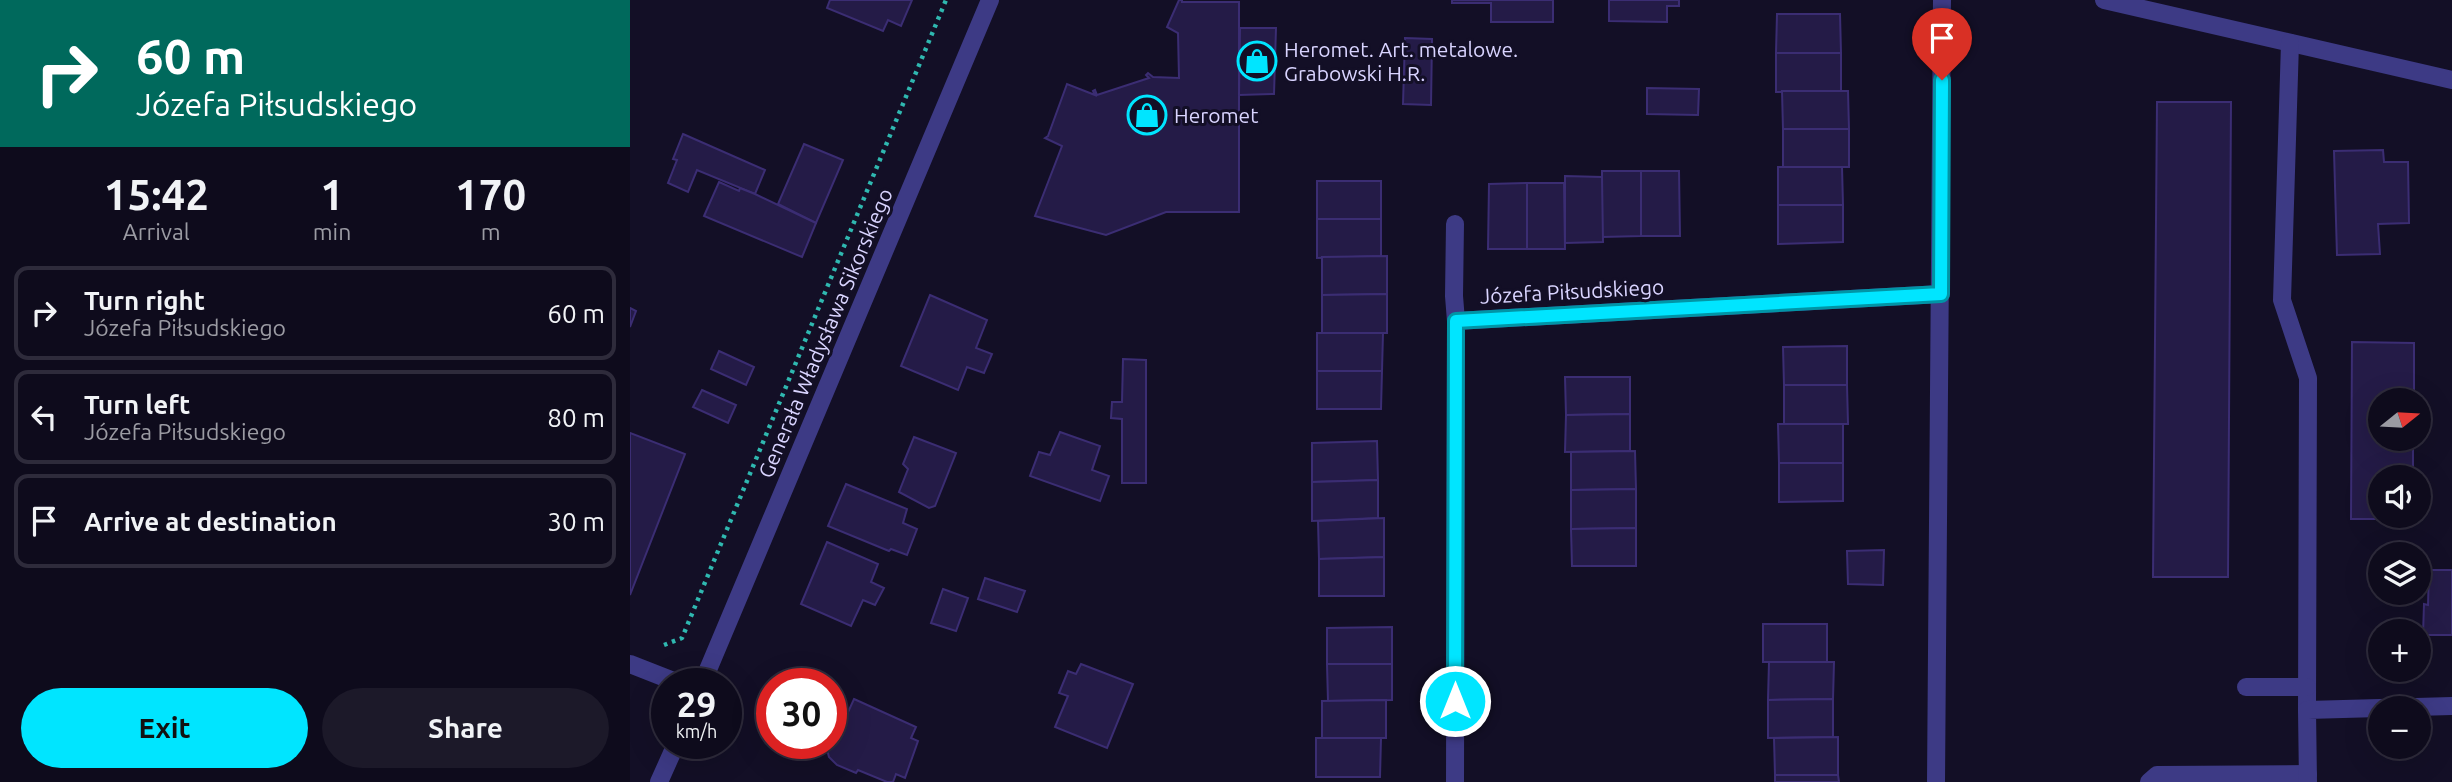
<!DOCTYPE html>
<meta charset="utf-8">
<style>
:root{--surface:#0e0b1c;--page:#1c1929;--text:#f1f3f6;--muted:#9b9ba3;--line:#2e2b3b;--accent:#00e5ff}
body{margin:0;font-family:Ubuntu,sans-serif;background:var(--page);color:var(--text);height:100vh;display:flex;flex-direction:column;font-size:26px;white-space:nowrap}
*{box-sizing:border-box;margin:0}
p{font-size:23px;color:var(--muted)}
.icon{flex:none;width:38px;height:38px;fill:none;stroke:currentColor;stroke-width:2;stroke-linecap:round;stroke-linejoin:round}
.map{position:relative;flex:1;overflow:hidden}
.side{display:flex;flex-direction:column;background:var(--surface);width:630px}
.side>*{flex:none}
.top-card{background:#00695c;color:#fff;overflow:hidden}
.needle{width:46px;rotate:72deg}
.controls{position:absolute;left:1738px;top:388px;display:grid;gap:14px}
.controls a{display:grid;place-items:center;width:63px;height:63px;border-radius:50%;background:var(--surface);box-shadow:0 7px 28px #0002,0 0 0 2px var(--line);font-size:35px}
.speed{position:absolute;left:21px;top:668px;display:flex;gap:14px;font-size:35px;font-weight:700;text-align:center}
.speed>*{display:grid;place-content:center;width:91px;height:91px;border-radius:50%;background:var(--surface);box-shadow:0 7px 28px #0002,0 0 0 2px var(--line);line-height:1}
.speed small{font-size:18px;font-weight:400}
.speed .limit{border:10px solid #d22;background:#fff;color:#111}
.pin{position:absolute;display:grid;place-items:center;width:60px;height:60px;color:#fff;margin:-72px -30px;border-radius:50% 50% 50% 0;rotate:-45deg;box-shadow:0 0 7px #0007}
.pin .icon{rotate:45deg}
.me{position:absolute;width:77px;margin:-38px;rotate:0deg;stroke-linejoin:round;filter:drop-shadow(0 0 5px #0008)}
.turn{display:flex;align-items:center;gap:24px;height:147px;padding:0 21px;font-size:32px}
.turn .icon{width:91px;height:91px;stroke-width:2.5}
.turn b{display:block;font-size:49px;line-height:60px}
.eta{display:flex;justify-content:space-evenly;align-items:center;height:119px;text-align:center}
.eta b{font-size:42px;font-weight:600;line-height:49px}
.primary-button{display:flex;gap:14px;margin-top:auto;padding:14px 21px}
.primary-button a{flex:1;height:80px;border-radius:42px;background:var(--accent);color:#111;font-size:28px;font-weight:600;line-height:80px;text-align:center}
.primary-button a+a{background:var(--page);color:var(--text)}
ul{padding:0;list-style:none}
li{display:flex;align-items:center;gap:21px;height:94px;margin:0 14px 10px;padding:0 7px;border:4px solid var(--line);border-radius:14px}
li div{flex:1}
li b{display:block;font-size:26px}
li em{font-style:normal}
main{display:flex;flex:1;min-height:0}
.map>svg:first-child{display:block}
.building{fill:#241b47;stroke:#3b2d73;stroke-width:2}
.lines{fill:none;stroke-linecap:round;stroke-linejoin:round}
.path{stroke:#2fb8b0;stroke-width:4.5;stroke-dasharray:3.5 5;stroke-linecap:butt}
.minor{stroke:#3d3a85;stroke-width:18}
.route-casing{stroke:#0095a6;stroke-width:18}
.route{stroke:#00e5ff;stroke-width:12}
.labels{text-anchor:middle;dominant-baseline:central;stroke-width:6;stroke-linejoin:round;paint-order:stroke}
.poi-label{font-size:21px;fill:#d9d4ff;stroke:#130f26;text-anchor:start}
.street-label{font-size:21px;fill:#d9d4ff;stroke:#130f26}
</style>
<main>
<section class="side">
<div class="top-card">
<div class="turn"><svg class="icon" aria-label="right" viewBox="0 0 24 24"><path d="M7 20v-9h11M14 6l5 5-5 5"/></svg><div><b>60 m</b>Józefa Piłsudskiego</div></div>
</div>
<div class="eta">
<div><b>15:42</b><p>Arrival</p></div>
<div><b>1</b><p>min</p></div>
<div><b>170</b><p>m</p></div>
</div>
<ul>
<li><svg class="icon" aria-label="right" viewBox="0 0 24 24"><path d="M7 20v-9h11M14 6l5 5-5 5"/></svg><div><b>Turn right</b><p>Józefa Piłsudskiego</p></div><em>60 m</em></li>
<li><svg class="icon" aria-label="left" viewBox="0 0 24 24"><path d="M17 20v-9H6M10 6l-5 5 5 5"/></svg><div><b>Turn left</b><p>Józefa Piłsudskiego</p></div><em>80 m</em></li>
<li><svg class="icon" aria-label="arrive" viewBox="0 0 24 24"><path d="M6 21V4h12l-3 4 3 4H6"/></svg><div><b>Arrive at destination</b></div><em>30 m</em></li>
</ul>
<div class="primary-button"><a>Exit</a><a>Share</a></div>
</section>
<div class="map">
<svg width="1822" height="782" viewBox="0 0 1822 782">
<rect width="100%" height="100%" fill="#130f26"/>
<g class="building">
<path d="M200,0h82l-11,26 -13,-6 -5,11 -56,-23z"/>
<path d="M552,0v2h57v210h-73l-60,23 -71,-19 27,-70 -17,-8 3,-2 19,-52 28,11 -2,-4 2,-1 2,5 52,-17 -3,-3 2,-2 5,4 26,1 -1,-45 -11,-6 12,-27z"/>
<path d="M822,0h101v22h-62v-19h-39z"/>
<path d="M979,0h70v6h-12v16l-58,-1z"/>
<path d="M1147,14h63l1,39h-65z"/>
<path d="M610,28h36l-2,66 -35,1z"/>
<path d="M775,38l27,1 -1,66 -28,-1z"/>
<path d="M1146,53h65v38l-65,1z"/>
<path d="M1017,88l52,1 -1,26 -51,-1z"/>
<path d="M1152,91h66l1,38h-66z"/>
<path d="M1527,102h74l-3,475h-75z"/>
<rect x="1153" y="129" width="66" height="38"/>
<path d="M53,134l82,36 -10,24 -58,-24 -9,22 -20,-9 9,-23 -4,-1z"/>
<path d="M174,144l39,16 -27,63 -38,-19z"/>
<path d="M1753,150l1,12h24l1,61 -31,1 2,30 -43,1 -3,-104z"/>
<path d="M1148,167h64l1,38h-65z"/>
<path d="M972,171h39v65l-39,1z"/>
<path d="M1011,171h38l1,65h-39z"/>
<path d="M935,176l37,1 1,65 -38,1z"/>
<rect x="687" y="181" width="64" height="38"/>
<path d="M89,182l20,9 1,-3 15,6 61,29 -14,34 -98,-41z"/>
<path d="M897,183v66h-39l1,-65z"/>
<path d="M897,183h37l1,66h-38z"/>
<path d="M1148,205h65v37l-65,2z"/>
<path d="M687,219h64v37l-64,2z"/>
<path d="M757,256v38l-65,1v-38z"/>
<path d="M757,294v39h-65v-38z"/>
<path d="M300,295l57,25 -11,28 16,6 -8,19 -17,-6 -9,23 -57,-24z"/>
<path d="M0,308l6,3 -6,16z"/>
<path d="M687,333h66l-1,38h-65z"/>
<path d="M1722,342l62,1v58h-34v38h33v39h-33v38h33v3h-62z"/>
<path d="M1217,346v39h-63l-1,-38z"/>
<path d="M89,351l35,16 -8,18 -35,-16z"/>
<path d="M493,359l23,1v123h-24v-64l-11,-1 1,-16h10z"/>
<path d="M687,371h65l-1,38h-64z"/>
<path d="M935,377h65v37l-64,1z"/>
<path d="M1154,385h63l1,39h-64z"/>
<path d="M72,390l34,15 -8,18 -35,-16z"/>
<path d="M1000,414v37l-65,1 1,-37z"/>
<path d="M1148,424h65v39h-64z"/>
<path d="M430,432l40,14 -8,24 17,6 -9,25 -70,-25 9,-24 11,3z"/>
<path d="M0,433l55,21 -55,141z"/>
<path d="M284,437l42,16 -21,53 -6,2 -30,-16 9,-23 -5,-5z"/>
<path d="M747,441l1,39 -66,2v-39z"/>
<path d="M1005,451l1,38 -65,1v-38z"/>
<path d="M1149,463h64v38l-64,1z"/>
<path d="M748,480v38l-66,3v-39z"/>
<path d="M216,484l61,25 -4,14 14,6 -10,26 -16,-6 -2,2 -61,-25z"/>
<path d="M1006,489v39l-65,1v-39z"/>
<path d="M754,518v39l-65,2 -1,-38z"/>
<path d="M1006,528v38h-64l-1,-37z"/>
<path d="M197,542l51,22 -7,18 13,6 -9,17 -12,-5 -12,26 -50,-22z"/>
<path d="M1254,550l-1,35 -35,-1 -1,-33z"/>
<path d="M754,557v39h-65v-37z"/>
<path d="M1799,570h23v65h-29l1,-31 4,1z"/>
<path d="M355,578l40,13 -8,21 -39,-13z"/>
<path d="M313,589l25,9 -12,33 -25,-8z"/>
<rect x="1133" y="624" width="64" height="38"/>
<path d="M762,627v37h-65v-36z"/>
<path d="M1139,662h65l-1,37 -65,1z"/>
<path d="M451,664l52,20 -26,64 -52,-21 13,-31 -9,-3 9,-22 8,3z"/>
<path d="M697,664h65v36l-64,1z"/>
<path d="M224,699l62,28 -5,11 7,3 -13,37 -9,-4 -3,8h-6l-29,-12 -2,3 -19,-8 -8,-8 -3,-11 1,-2h4l1,-15 7,3z"/>
<path d="M1203,699v38l-65,1v-38z"/>
<path d="M756,700v38h-64v-37z"/>
<path d="M1208,737v38h-63l-1,-37z"/>
<path d="M686,738h65l-1,39h-64z"/>
<path d="M1145,775h63l1,7h-64z"/>
</g>
<g class="lines">
<path class="path" d="M34,645l18,-7 264,-638"/>
<g class="minor">
<path d="M1474,0l348,80"/>
<path d="M1660,43l-8,257 26,78 -1,332"/>
<path d="M825,224l-1,72 2,25"/>
<path d="M0,664l51,20"/>
<path d="M72,684l288,-684"/>
<path d="M1616,687h61"/>
<path d="M29,782l17,-38"/>
<path d="M825,782l1,-461 485,-27"/>
<path d="M1306,782l6,-782"/>
<path d="M1519,782l8,-7 151,-1"/>
<path d="M1678,782l-1,-72 145,-4"/>
</g>
</g>
<g class="lines">
<defs>
<path id="route" d="M825,701l1,-380 485,-27 1,-214"/>
</defs>
<use href="#route" class="route-casing"/>
<use href="#route" class="route"/>
</g>
<defs>
<symbol id="shop-ring" viewBox="-11 -11 22 22"><circle r="9.5" fill="#130f26" stroke="#00e5ff" stroke-width="1.5"/><path d="M-5-2.5h2.3a2.7 3.5 0 0 1 5.4 0H5L5.5 6h-11ZM-1.5-2.5h3a1.5 2.3 0 0 0-3 0Z" fill="#00e5ff"/></symbol>
</defs>
<g fill-rule="evenodd">
<use href="#shop-ring" x="605" y="39" width="44" height="44"/>
<use href="#shop-ring" x="495" y="93" width="44" height="44"/>
</g>
<g class="labels">
<g class="poi-label">
<text x="654" y="49">Heromet. Art. metalowe.<tspan x="654" dy="24">Grabowski H.R.</tspan></text>
<text x="544" y="115">Heromet</text>
</g>
<g class="street-label">
<text transform="translate(942 291) rotate(-3)">Józefa Piłsudskiego</text>
<text transform="translate(195 333) rotate(-67)">Generała Władysława Sikorskiego</text>
</g>
</g>
</svg>
<div class="controls">
<a><svg class="needle" viewBox="-14 -14 28 28"><path d="M0-13l5 13h-10z" fill="#e53935"/><path d="M0 13l5-13h-10z" fill="#9b9ba3"/></svg></a>
<a><svg class="icon" aria-label="sound" viewBox="0 0 24 24"><path d="M4 9h4l5-4v14l-5-4H4zM17 9q2 3 0 6"/></svg></a>
<a><svg class="icon" aria-label="layers" viewBox="0 0 24 24"><path d="M12 4l9 5-9 5-9-5zM3 14l9 5 9-5"/></svg></a>
<a>+</a>
<a>−</a>
</div>
<div class="speed"><div>29<small>km/h</small></div><div class="limit">30</div></div>
<div class="pin" style="left:1312px;top:80px;background:#d93025"><svg class="icon" aria-label="arrive" viewBox="0 0 24 24"><path d="M6 21V4h12l-3 4 3 4H6"/></svg></div>
<svg class="me" style="left:825px;top:701px" viewBox="-20 -20 40 40"><circle r="17" fill="#00e5ff" stroke="#fff" stroke-width="3"/><path d="M0-11L8 9 0 5-8 9z" fill="#fff"/></svg>
</div>
</main>
